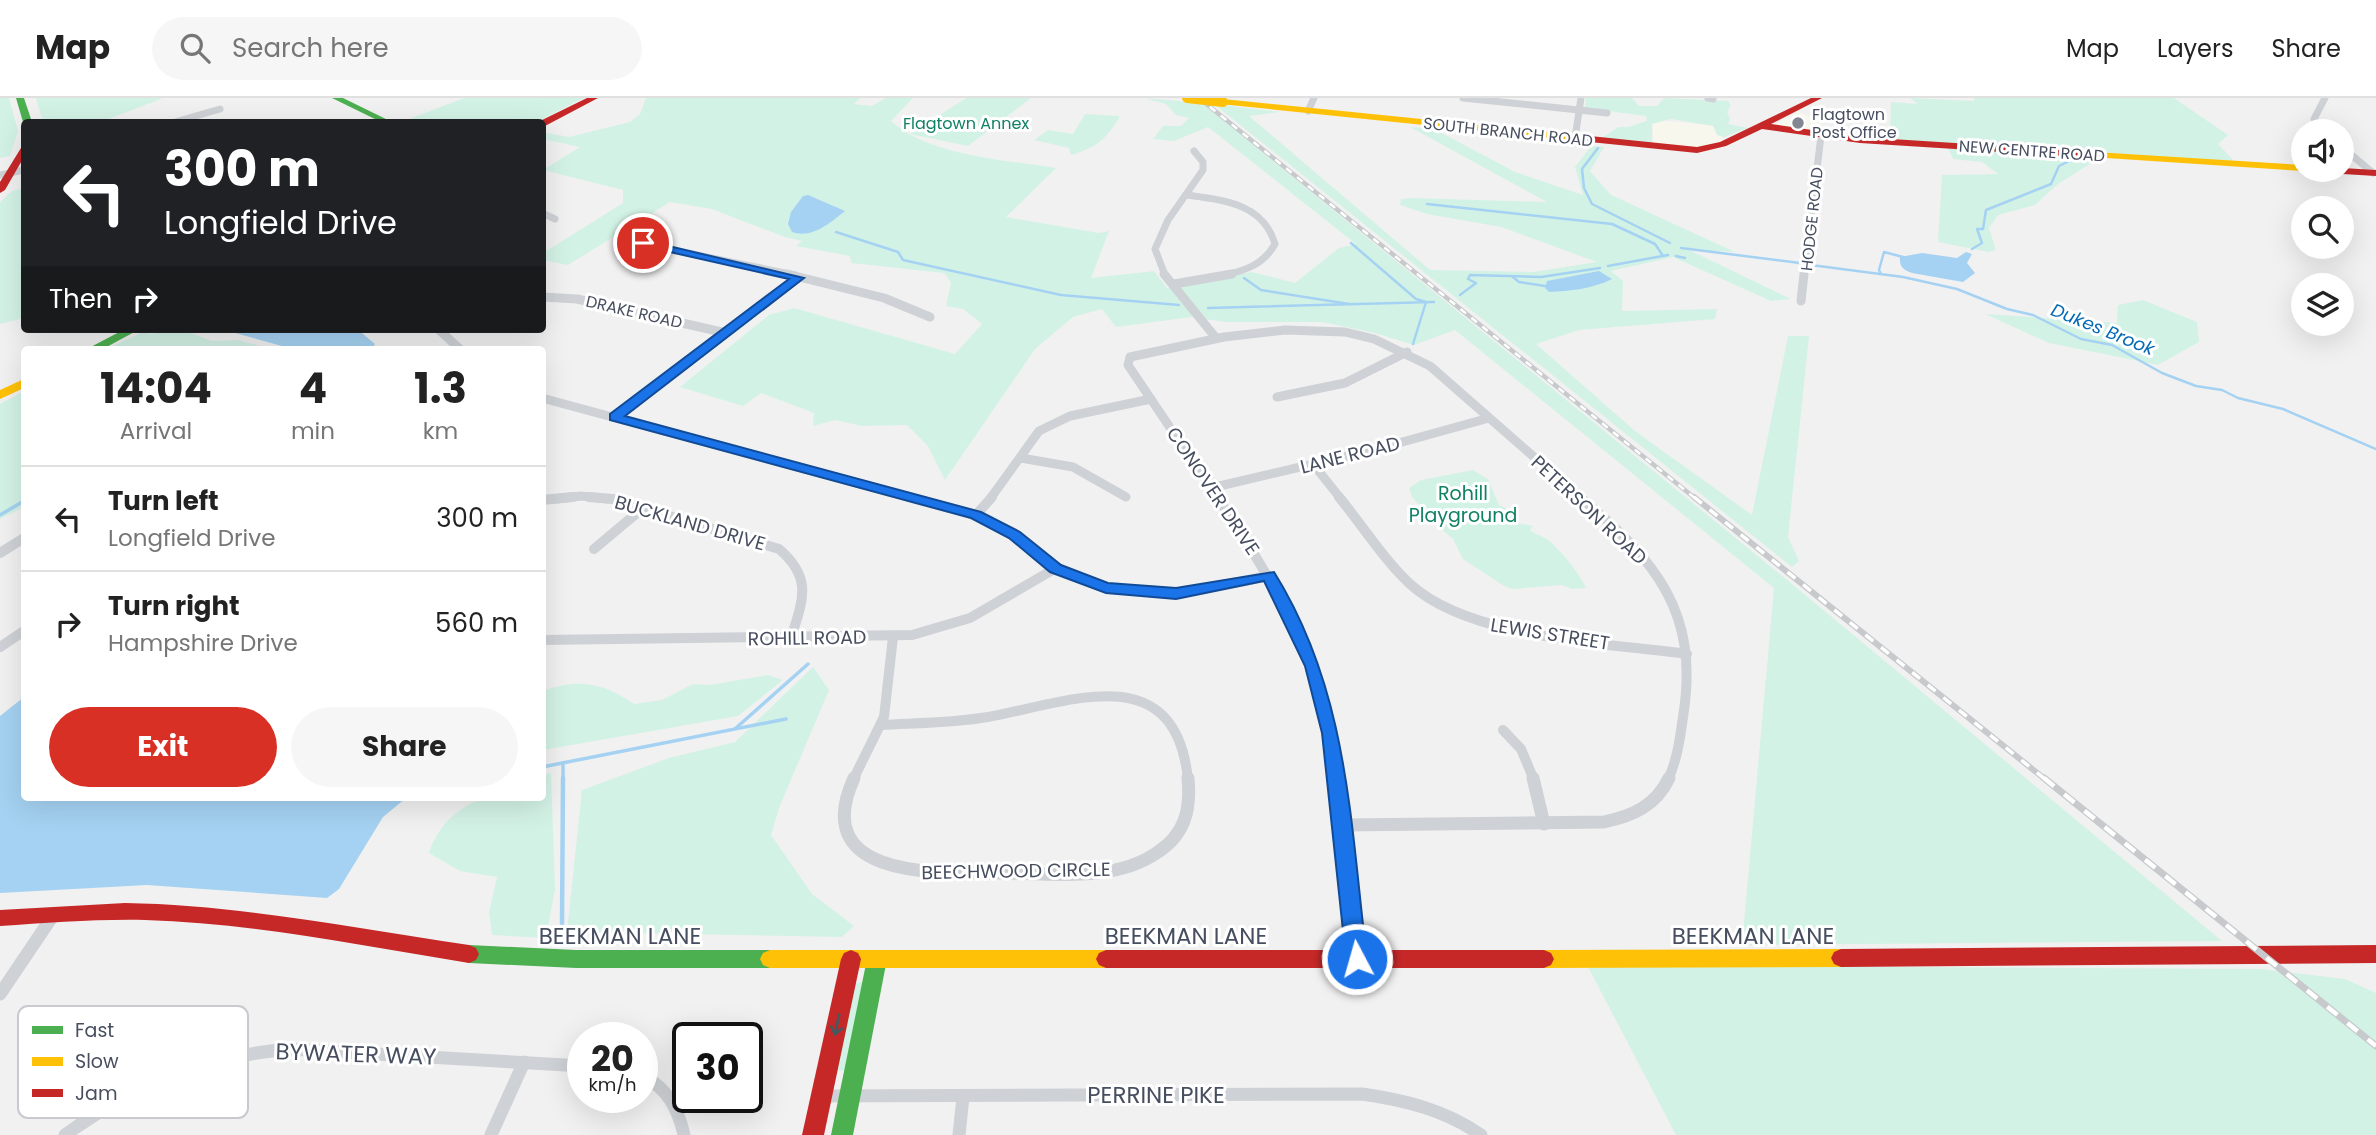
<!DOCTYPE html>
<style>
:root{--surface:#fff;--page:#f6f6f6;--text:#222;--muted:#767676;--line:#e0e0e0;--accent:#d93025}
body{margin:0;font-family:Poppins,sans-serif;background:var(--page);color:var(--text);height:100vh;display:flex;flex-direction:column;font-size:26px;white-space:nowrap}
*{box-sizing:border-box;margin:0}
p{font-size:23px;color:var(--muted)}
.icon{flex:none;width:38px;height:38px;fill:none;stroke:currentColor;stroke-width:2;stroke-linecap:round;stroke-linejoin:round}
.map{position:relative;flex:1;overflow:hidden}
.panel{position:absolute;left:21px;top:248px;width:525px;height:455px;display:flex;flex-direction:column;background:var(--surface);border-radius:7px;box-shadow:0 7px 28px #0002}
.panel>*{flex:none}
.guide{position:absolute;left:21px;top:21px;width:525px;height:214px;border-radius:7px;box-shadow:0 7px 28px #0002;background:#202124;color:#fff;overflow:hidden}
.buttons{position:absolute;left:2291px;top:21px;display:grid;gap:14px}
.buttons a{display:grid;place-items:center;width:63px;height:63px;border-radius:50%;background:var(--surface);box-shadow:0 7px 28px #0002;font-size:35px}
.speed{position:absolute;left:567px;top:924px;display:flex;gap:14px;font-size:35px;font-weight:700;text-align:center}
.speed>*{display:grid;place-content:center;width:91px;height:91px;border-radius:50%;background:var(--surface);box-shadow:0 7px 28px #0002;line-height:1}
.speed small{font-size:18px;font-weight:400}
.speed .limit{border:4px solid #111;border-radius:10px;background:#fff;color:#111}
.pin{position:absolute;display:grid;place-items:center;width:60px;height:60px;color:#fff;margin:-30px;border:4px solid #fff;border-radius:50%;box-shadow:0 2px 7px #0007}
.me{position:absolute;width:77px;margin:-38px;rotate:354deg;stroke-linejoin:round;filter:drop-shadow(0 0 5px #0008)}
.turn{display:flex;align-items:center;gap:24px;height:147px;padding:0 28px;font-size:32px}
.turn .icon{width:91px;height:91px;stroke-width:2.5}
.turn b{display:block;font-size:49px;line-height:60px}
.then{display:flex;align-items:center;height:66px;padding:0 28px;background:#0003;gap:14px;font-size:26px}
.eta{display:flex;justify-content:space-evenly;align-items:center;height:119px;text-align:center}
.eta b{font-size:42px;font-weight:700;line-height:49px}
.cta{display:flex;gap:14px;margin-top:auto;padding:14px 28px}
.cta a{flex:1;height:80px;border-radius:42px;background:var(--accent);color:#fff;font-size:28px;font-weight:700;line-height:80px;text-align:center}
.cta a+a{background:var(--page);color:var(--text)}
ul{padding:0;list-style:none}
li{display:flex;align-items:center;gap:21px;height:105px;padding:0 28px;border-top:2px solid var(--line)}
li div{flex:1}
li b{display:block;font-size:26px}
li em{font-style:normal}
header{display:flex;align-items:center;gap:42px;box-sizing:border-box;height:98px;padding:0 35px;background:var(--surface);border-bottom:2px solid var(--line)}
header strong{font-size:33px}
nav{display:flex;gap:38px;margin-inline-start:auto;font-size:24px}
.search{width:490px;height:63px;background:var(--page);display:flex;align-items:center;gap:18px;box-sizing:border-box;padding:0 24px;border-radius:38px;color:var(--muted);font-size:26px}
.map>svg:first-child{display:block}
.commercial{fill:#f8f7ed}
.green{fill:#d3f2e6}
.water{fill:#a5d2f2}
.lines{fill:none;stroke-linecap:round;stroke-linejoin:round}
.stream-far2{stroke:#a5d2f2;stroke-width:2.5}
.stream-far1{stroke:#a5d2f2;stroke-width:3.5}
.stream{stroke:#a5d2f2;stroke-width:4.5}
.street-far3{stroke:#ced1d5;stroke-width:7}
.street-far2{stroke:#ced1d5;stroke-width:9}
.street-far1{stroke:#ced1d5;stroke-width:10}
.street{stroke:#ced1d5;stroke-width:13}
.fast{fill:#4caf50;fill-rule:evenodd}
.slow{fill:#ffc107;fill-rule:evenodd}
.jam{fill:#c62828;fill-rule:evenodd}
.rail-far2-casing{stroke:#c7c9cc;stroke-width:4.5}
.rail-far1-casing{stroke:#c7c9cc;stroke-width:6}
.rail-casing{stroke:#c7c9cc;stroke-width:7}
.rail-far2{stroke:#fff;stroke-width:2.5;stroke-dasharray:7;stroke-linecap:butt}
.rail-far1{stroke:#fff;stroke-width:3.5;stroke-dasharray:10;stroke-linecap:butt}
.rail{stroke:#fff;stroke-width:4.5;stroke-dasharray:13;stroke-linecap:butt}
.slow-bridge{stroke:#ffc107;stroke-width:10}
.oneway{stroke:#47585e}
.route{fill:#1a73e8;stroke:#114b97;stroke-width:2}
.poi-dot{fill:#828792;stroke:#fff;stroke-width:2.5}
.labels{text-anchor:middle;dominant-baseline:central;stroke-width:6;stroke-linejoin:round;paint-order:stroke}
.far-poi-label{font-size:16px;fill:#464e5f;stroke:#fff;text-anchor:start}
.far-park-label{font-size:16px;fill:#108162;stroke:#fff}
.far-street-label{font-size:16px;fill:#464e5f;stroke:#fff}
.far-water-label{font-size:18px;font-style:italic;fill:#0169b7;stroke:#fff}
.street-label{font-size:19px;fill:#464e5f;stroke:#fff}
.park-label{font-size:19px;fill:#108162;stroke:#fff}
.near-street-label{font-size:23px;fill:#464e5f;stroke:#fff}
.key{fill:#fff;stroke:#c8cacf;stroke-width:2}
.key-label{font-size:19px;fill:#464e5f}
</style>
<header>
<strong>Map</strong>
<div class="search"><svg class="icon" aria-label="search" viewBox="0 0 24 24"><circle cx="10" cy="10" r="6"/><path d="M15 15l6 6"/></svg>Search here</div>
<nav><a>Map</a><a>Layers</a><a>Share</a></nav>
</header>
<div class="map">
<svg width="2376" height="1037" viewBox="0 0 2376 1037">
<rect width="100%" height="100%" fill="#f1f1f1"/>
<g class="commercial">
<path d="M1798,14l23,8 2,14 -50,-9z"/>
<path d="M1653,22l66,6 4,15 -19,6 -51,-3z"/>
</g>
<g class="green">
<path d="M0,0h9l9,33 -8,25 -10,2z"/>
<path d="M36,0h127l-62,24h-58z"/>
<path d="M464,0h120l-48,24h-135z"/>
<path d="M646,0h214l-6,6 18,2 14,-8h27l-22,23c37,35 116,39 165,47l-50,49 93,16 10,-2 -18,47 63,-7 13,17 85,-16 43,11 44,-35 17,-4 -148,-117 -34,14 -21,-2 10,-13h18l8,-8 -13,-3 -10,-11 -22,-6 58,5 590,481 430,357 -480,4 32,-357 -319,-258 -41,15 -39,-12 -53,-11h-96l-35,-5 -75,10 -14,-18 -29,8 -38,32 -90,131 -17,-34 -21,-21 -45,1 -27,-6 -22,6 1,-13 -53,-20 -18,13 -63,-19 89,-72 25,-7 161,46 27,-30 -19,-15 -17,-3 5,-24 -7,-9 -93,-10 -1,-7 -54,-10 6,-5 -17,-4 -73,-28 -42,-7 -102,63 -25,-5v-7l80,-50v-13l-80,-20 37,-23 -37,-8 -1,-7 27,5 61,-15 10,-8z"/>
<path d="M966,0h65l-63,48 -58,-12z"/>
<path d="M1586,0h46l7,8h18l7,-8 64,3 3,4 -4,7 3,7 -2,5 20,4 -24,9 -7,-2 -4,-9 -42,-7 -19,5v20l-50,-6 16,-11h10l19,-6 -1,-5 -61,-8z"/>
<path d="M1910,0l64,3v-3h200l54,37 -10,9 17,18 -345,-22 1,-38 27,2z"/>
<path d="M1214,6l66,8 -31,4 181,154 103,2 64,-10 -96,-35 -74,-13 -27,-9 1,-6 11,-1 135,4 -137,-75 24,2 81,43 68,23 -8,-28 16,-21 13,1 -14,24 21,24 124,57 -46,-2 102,49 -20,2 -98,-44 -62,14 12,10 -1,30 95,-2 -2,10 -136,11 -43,14 99,87 117,84 36,-179h21l-21,201 11,24 -7,6z"/>
<path d="M1085,16l35,2c-13,23 -24,32 -49,39l-2,-7 -35,-8 14,-10 25,4z"/>
<path d="M1948,50l153,9 -43,27 -23,21 -37,10 -9,13 7,22 -8,2 -50,-10 4,-67 56,-1 -16,-12 -29,-3z"/>
<path d="M24,90v130l-24,6v-122l12,-11z"/>
<path d="M2143,202l54,22 2,20 -41,23 -109,-22 -64,-29 132,9 1,-18z"/>
<path d="M168,233l20,1 24,9 26,-1 37,10 -169,-1 37,-17 8,2z"/>
<path d="M24,293v116l-24,12v-115z"/>
<path d="M1473,372l15,9 11,26 15,7 3,11 16,3 -3,4c5,5 9,4 15,8 12,7 36,37 41,50l-14,1 -10,-4 -49,4 -9,-3 -41,-27 -10,-20 -15,-13 -26,-29 -3,-9 12,-8z"/>
<path d="M813,569l16,23 -50,118 -8,27 41,59 42,32 -12,11 -275,-5 15,-142 87,-32 66,-16z"/>
<path d="M768,577l15,5 -45,36 -195,34v-59c35,-13 61,-8 91,13l28,-4 31,-16 16,1z"/>
<path d="M551,675l4,116 -9,49 -54,-3 -3,-23 8,-35 -37,-6 -31,-18c8,-26 30,-49 58,-55 16,-4 38,0 55,0l1,-23z"/>
<path d="M1587,867l675,4 83,10 31,14v142h-700z"/>
<path d="M861,884l3,2 -18,86 -7,1 -3,-4 18,-83z"/>
</g>
<g class="water">
<path d="M808,97l37,16c-15,12 -33,28 -53,21l-4,-8 3,-12 12,-16z"/>
<path d="M1966,154l6,2 -5,9 8,10 -12,9 -51,-9c-8,-3 -13,-6 -12,-16l22,-4 35,5z"/>
<path d="M1599,173l13,8c-20,10 -42,12 -63,13l-4,-4 2,-7z"/>
<path d="M221,231h136l18,15 -4,6h-75z"/>
<path d="M24,599v101h382l-23,19 -44,72 -12,9 -180,-13 -147,8v-177z"/>
</g>
<g class="lines">
<g class="stream-far2">
<path d="M1598,50l-16,21 2,19 8,16 78,39"/>
<path d="M1427,106l185,20 43,20 8,12"/>
<path d="M836,134l62,20 5,8 158,35 118,10"/>
<path d="M1351,145l65,56 10,3 -13,42"/>
<path d="M1681,150l119,15"/>
<path d="M1972,151l10,-6 -5,-14h6l3,-19 65,-26 8,-18 18,-9"/>
<path d="M1676,158l9,2"/>
<path d="M1811,167l92,12 54,12 50,20 26,6 48,24 31,6 50,28 34,13 26,4 16,8 45,11 93,40"/>
<path d="M1608,168l60,-11"/>
<path d="M1881,176l-2,-4 5,-18 19,5"/>
<path d="M1513,179l6,5 26,4"/>
<path d="M1244,180l17,12 88,14"/>
<path d="M1460,197l16,-12 -8,-4 2,-4 71,2 59,-9"/>
<path d="M1208,210l226,-6"/>
</g>
<g class="stream-far1">
<path d="M0,417l24,-14"/>
<path d="M736,630l72,-64"/>
<path d="M542,669l244,-48"/>
<path d="M563,682v-17"/>
</g>
<path class="stream" d="M562,825l1,-145"/>
<g class="street-far3">
<path d="M1463,0l144,15"/>
<path d="M1708,0l5,1"/>
<path d="M1308,13l6,-13"/>
<path d="M175,24l45,-13"/>
<path d="M2323,33l-9,-12 11,-21"/>
<path d="M1575,40l6,-40"/>
<path d="M2342,49l31,26"/>
<path d="M0,77l24,-5"/>
<path d="M1186,97c37,5 77,8 89,49 -11,20 -30,27 -51,31"/>
<path d="M542,115l13,6"/>
<path d="M639,141l9,6 147,30"/>
<path d="M1165,177l-10,-26 13,-29 35,-50v-8l-9,-11"/>
<path d="M1804,177l17,-139"/>
</g>
<g class="street-far2">
<path d="M787,176l97,24 46,19"/>
<path d="M1164,176l52,64"/>
<path d="M1174,186l58,-10"/>
<path d="M542,199l35,2 149,34"/>
<path d="M1801,203l3,-27"/>
<path d="M438,231l23,21"/>
<path d="M1277,299l68,-14 62,-31"/>
<path d="M542,300l373,101"/>
<path d="M615,319l183,-139"/>
<path d="M1021,360l52,9 53,30"/>
<path d="M1313,366l28,35"/>
<path d="M1211,390l166,-39 112,-31"/>
<path d="M556,401l25,-3 27,3"/>
<path d="M990,401l49,-68 31,-15 81,-17"/>
<path d="M1218,401l-90,-134 2,-8 94,-20 61,-7 60,2 29,7 56,27 152,133"/>
</g>
<g class="street-far1">
<path d="M589,399l24,2 166,50c34,29 24,51 12,89"/>
<path d="M908,399l68,18 38,20 42,33 50,20 70,6 93,-18"/>
<path d="M1217,399c64,95 105,167 120,283"/>
<path d="M1339,399c23,28 45,63 71,87 60,55 198,59 277,70"/>
<path d="M1580,399c76,64 120,115 103,220 -3,22 -6,43 -15,63"/>
<path d="M542,402l31,-3"/>
<path d="M976,417l16,-18"/>
<path d="M594,451l49,-41"/>
<path d="M0,455l24,-15"/>
<path d="M542,542l370,-5 58,-17 86,-50"/>
<path d="M0,549l24,-16"/>
<path d="M881,627c36,-2 72,-2 107,-8 82,-15 188,-61 200,63"/>
<path d="M1503,632l18,19 13,31"/>
<path d="M853,682l31,-63 9,-80"/>
</g>
<g class="street">
<path d="M854,680c-47,103 89,95 148,95 50,0 112,10 156,-21 27,-18 33,-42 30,-74"/>
<path d="M1337,680l5,47"/>
<path d="M1533,680l11,46"/>
<path d="M1342,727l15,134"/>
<path d="M1342,727l262,-3c28,-6 52,-16 65,-44"/>
<path d="M0,896l54,-80"/>
<path d="M642,977c25,13 36,33 42,60"/>
<path d="M821,998l541,-2c43,6 83,16 119,41"/>
<path d="M65,1037c69,-50 140,-79 225,-86l293,17"/>
<path d="M491,1037l33,-73"/>
<path d="M959,1037l4,-38"/>
</g>
<g class="fast">
<path d="M16,0h8l8,24h-9z"/>
<path d="M332,0h11l49,24h-11z"/>
<path d="M125,231h15l-39,21h-16z"/>
<path d="M469,847l107,5h194l7,3 3,6 -3,6 -7,3h-194l-107,-5 -7,-3 -3,-6 3,-6z"/>
<path d="M877,852l7,3 3,6 -34,176h-22l36,-176 3,-6z"/>
</g>
<g class="slow">
<path d="M1223,1l367,37 5,3 -5,3 -370,-38 -1,-2z"/>
<path d="M2079,53l224,14v5h4l-4,1 -227,-15 -2,-2z"/>
<path d="M24,281v9l-24,11v-9z"/>
<path d="M1841,851l7,3 3,6 -3,6 -7,3 -297,1 -7,-3 -3,-6 3,-6 7,-3z"/>
<path d="M770,852h336l7,3 3,6 -3,6 -7,3h-336l-7,-3 -3,-6 3,-6z"/>
</g>
<g class="jam">
<path d="M587,0h11l-53,28 -7,-4z"/>
<path d="M1811,0h11l-51,26 89,13 219,14 5,3 -5,3 -219,-14 -98,-14 -36,17 -29,7 -107,-11 -5,-3 5,-3 107,11 23,-5z"/>
<path d="M24,49v10l-19,33 -5,3v-11l21,-34z"/>
<path d="M2342,70l34,2v6l-50,-3 -5,-3z"/>
<path d="M125,805c115,2 230,25 344,42l7,3 3,6 -3,6 -7,3c-107,-17 -216,-40 -324,-43 -49,-1 -97,3 -145,6v-16z"/>
<path d="M2376,847v18l-535,4 -7,-3 -3,-6 3,-6 7,-3z"/>
<path d="M851,852l7,3 3,6 -37,176h-22l39,-176 3,-6z"/>
<path d="M1106,852h438l7,3 3,6 -3,6 -7,3h-438l-7,-3 -3,-6 3,-6z"/>
</g>
<defs>
<path id="rail-far2" d="M1199,0l497,401"/>
<path id="rail-far1" d="M1694,399l352,283"/>
<path id="rail" d="M2044,680l332,268"/>
</defs>
<use href="#rail-far2" class="rail-far2-casing"/>
<use href="#rail-far1" class="rail-far1-casing"/>
<use href="#rail" class="rail-casing"/>
<use href="#rail-far2" class="rail-far2"/>
<use href="#rail-far1" class="rail-far1"/>
<use href="#rail" class="rail"/>
<path class="slow-bridge" d="M1187,0l36,4"/>
</g>
<defs><path id="oneway-shaft" d="M-6 0H5M1.5-3L5.5 0L1.5 3" fill="none" stroke-width="1.6" stroke-linecap="round" stroke-linejoin="round" transform="scale(1.75)"/></defs>
<use class="oneway" href="#oneway-shaft" transform="translate(837 927) rotate(102)"/>
<path class="route" d="M643,142l161,38 -179,138 356,96 39,20 41,33 47,18 68,5 98,-16c75,120 76,251 93,387l-3,6 -7,3 -8,-3 -3,-6 -24,-226 -17,-67 -41,-85 -88,18 -70,-6 -56,-21 -41,-34 -38,-20 -361,-98v-6l179,-135 -150,-34v-4z"/>
<circle class="poi-dot" cx="1798" cy="25" r="7"/>
<g class="labels">
<g class="far-poi-label">
<text x="1812" y="16">Flagtown<tspan x="1812" dy="18">Post Office</tspan></text>
</g>
<g class="far-park-label">
<text x="966" y="25">Flagtown Annex</text>
</g>
<g class="far-street-label">
<text transform="translate(1508 34) rotate(6)">SOUTH BRANCH ROAD</text>
<text transform="translate(2032 53) rotate(4)">NEW CENTRE ROAD</text>
<text transform="translate(1812 121) rotate(-84)">HODGE ROAD</text>
<text transform="translate(634 214) rotate(13)">DRAKE ROAD</text>
</g>
<g class="far-water-label">
<text transform="translate(2103 231) rotate(22)">Dukes Brook</text>
</g>
<g class="street-label">
<text transform="translate(1350 357) rotate(-14)">LANE ROAD</text>
<text transform="translate(1213 393) rotate(56)">CONOVER DRIVE</text>
<text transform="translate(1589 412) rotate(43)">PETERSON ROAD</text>
<text transform="translate(690 425) rotate(16)">BUCKLAND DRIVE</text>
<text transform="translate(1550 536) rotate(9)">LEWIS STREET</text>
<text transform="translate(807 540) rotate(-1)">ROHILL ROAD</text>
<text transform="translate(1016 773) rotate(-1)">BEECHWOOD CIRCLE</text>
</g>
<g class="park-label">
<text x="1463" y="395">Rohill<tspan x="1463" dy="22">Playground</tspan></text>
</g>
<g class="near-street-label">
<text x="620" y="838">BEEKMAN LANE</text>
<text x="1186" y="838">BEEKMAN LANE</text>
<text x="1753" y="838">BEEKMAN LANE</text>
<text transform="translate(356 956) rotate(2)">BYWATER WAY</text>
<text x="1156" y="997">PERRINE PIKE</text>
</g>
</g>
<rect x="18" y="908" width="230" height="112" rx="10" class="key"/>
<rect x="32" y="928" width="31" height="8" fill="#4caf50"/>
<rect x="32" y="959" width="31" height="9" fill="#ffc107"/>
<rect x="32" y="991" width="31" height="8" fill="#c62828"/>
<g class="key-label">
<text x="75" y="939">Fast</text>
<text x="75" y="970">Slow</text>
<text x="75" y="1002">Jam</text>
</g>
</svg>
<div class="buttons">
<a><svg class="icon" aria-label="sound" viewBox="0 0 24 24"><path d="M4 9h4l5-4v14l-5-4H4zM17 9q2 3 0 6"/></svg></a>
<a><svg class="icon" aria-label="search" viewBox="0 0 24 24"><circle cx="10" cy="10" r="6"/><path d="M15 15l6 6"/></svg></a>
<a><svg class="icon" aria-label="layers" viewBox="0 0 24 24"><path d="M12 4l9 5-9 5-9-5zM3 14l9 5 9-5"/></svg></a>
</div>
<div class="speed"><div>20<small>km/h</small></div><div class="limit">30</div></div>
<div class="pin" style="left:643px;top:145px;background:#d93025"><svg class="icon" aria-label="arrive" viewBox="0 0 24 24"><path d="M6 21V4h12l-3 4 3 4H6"/></svg></div>
<svg class="me" style="left:1357px;top:861px" viewBox="-20 -20 40 40"><circle r="17" fill="#1a73e8" stroke="#fff" stroke-width="3"/><path d="M0-11L8 9 0 5-8 9z" fill="#fff"/></svg>
<div class="guide">
<div class="turn"><svg class="icon" aria-label="left" viewBox="0 0 24 24"><path d="M17 20v-9H6M10 6l-5 5 5 5"/></svg><div><b>300 m</b>Longfield Drive</div></div>
<div class="then">Then<svg class="icon" aria-label="right" viewBox="0 0 24 24"><path d="M7 20v-9h11M14 6l5 5-5 5"/></svg></div>
</div>
<section class="panel">
<div class="eta">
<div><b>14:04</b><p>Arrival</p></div>
<div><b>4</b><p>min</p></div>
<div><b>1.3</b><p>km</p></div>
</div>
<ul>
<li><svg class="icon" aria-label="left" viewBox="0 0 24 24"><path d="M17 20v-9H6M10 6l-5 5 5 5"/></svg><div><b>Turn left</b><p>Longfield Drive</p></div><em>300 m</em></li>
<li><svg class="icon" aria-label="right" viewBox="0 0 24 24"><path d="M7 20v-9h11M14 6l5 5-5 5"/></svg><div><b>Turn right</b><p>Hampshire Drive</p></div><em>560 m</em></li>
</ul>
<div class="cta"><a>Exit</a><a>Share</a></div>
</section>
</div>
